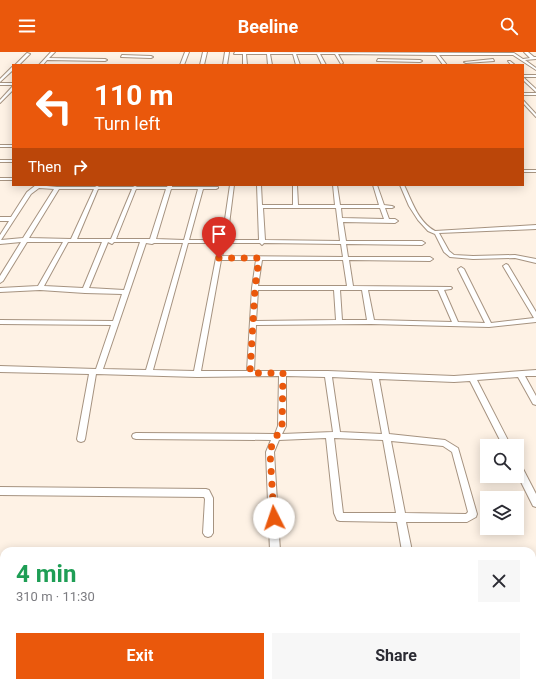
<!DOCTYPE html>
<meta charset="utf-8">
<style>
:root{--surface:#fff;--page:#f7f7f7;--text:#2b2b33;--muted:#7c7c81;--accent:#ea580c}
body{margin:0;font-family:Roboto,sans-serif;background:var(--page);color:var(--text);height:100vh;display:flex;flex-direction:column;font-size:15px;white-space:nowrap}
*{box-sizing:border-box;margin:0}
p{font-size:13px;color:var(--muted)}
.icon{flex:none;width:22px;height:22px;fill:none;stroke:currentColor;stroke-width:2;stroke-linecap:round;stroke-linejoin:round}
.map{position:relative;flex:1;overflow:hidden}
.sheet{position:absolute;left:0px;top:495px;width:536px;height:140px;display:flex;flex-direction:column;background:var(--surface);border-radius:12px 12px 0 0;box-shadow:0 2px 10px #0003}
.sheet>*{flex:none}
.banner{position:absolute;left:12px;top:12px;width:512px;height:122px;border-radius:0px;box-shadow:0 2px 10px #0003;background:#ea580c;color:#fff;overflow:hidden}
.fabs{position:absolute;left:480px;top:387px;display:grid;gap:8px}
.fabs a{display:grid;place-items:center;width:44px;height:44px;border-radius:0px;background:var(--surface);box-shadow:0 2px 10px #0003;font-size:20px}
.pin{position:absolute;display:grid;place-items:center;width:34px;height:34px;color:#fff;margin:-41px -17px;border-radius:50% 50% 50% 0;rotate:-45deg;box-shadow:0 0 4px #0007}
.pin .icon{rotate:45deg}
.me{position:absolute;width:44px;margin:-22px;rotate:356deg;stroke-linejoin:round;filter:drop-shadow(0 0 3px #0008)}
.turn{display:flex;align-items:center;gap:14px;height:84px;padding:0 16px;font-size:18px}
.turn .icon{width:52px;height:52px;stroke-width:2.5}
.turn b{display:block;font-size:28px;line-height:34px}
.then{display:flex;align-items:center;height:38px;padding:0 16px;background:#0003;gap:8px;font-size:15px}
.round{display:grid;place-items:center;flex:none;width:42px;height:42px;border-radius:0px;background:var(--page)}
.head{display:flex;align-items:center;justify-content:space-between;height:68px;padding:0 16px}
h1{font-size:24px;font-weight:700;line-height:30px;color:#1e9e55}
.button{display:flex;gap:8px;margin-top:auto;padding:8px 16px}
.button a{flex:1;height:46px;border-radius:0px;background:var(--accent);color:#fff;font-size:16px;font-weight:700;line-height:46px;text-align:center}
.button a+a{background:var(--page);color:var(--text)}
header{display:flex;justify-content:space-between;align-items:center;height:52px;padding:0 16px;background:var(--accent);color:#fff;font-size:18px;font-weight:700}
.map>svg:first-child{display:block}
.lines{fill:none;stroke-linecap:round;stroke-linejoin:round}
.street-casing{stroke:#a69380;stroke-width:2}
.street{fill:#fff;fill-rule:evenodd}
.route{stroke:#ea580c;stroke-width:7;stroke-dasharray:0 12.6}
</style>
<header><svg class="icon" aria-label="menu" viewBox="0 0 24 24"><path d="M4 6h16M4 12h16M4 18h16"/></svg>Beeline<svg class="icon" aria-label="search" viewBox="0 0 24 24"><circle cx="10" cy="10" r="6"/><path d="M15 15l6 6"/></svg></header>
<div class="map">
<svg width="536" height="635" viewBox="0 0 536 635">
<rect width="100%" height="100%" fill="#fef2e5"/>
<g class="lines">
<defs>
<g id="street">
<path d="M51,0h4l-6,6 56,1 2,1 -2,1 -58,-1 -4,5h-4z"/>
<path d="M185,0h4l-5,13h-4z"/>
<path d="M203,0h4l-3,13h-4z"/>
<path d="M225,0h4l-2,13h-4z"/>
<path d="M235,0l279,1 9,6 7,-1 -6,-6h4l6,5h2v2l-11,1 11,8v2l-23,-15h-74l8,10h-4l-7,-10 -98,-1 5,9 -2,1 -6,-10h-15l6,11h-4l-5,-11h-21l4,11h-4l-3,-11h-23l2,11h-4l-1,-11h-21l1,11h-4v-11h-9z"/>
<path d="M27,1l3,1 -11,11h-4z"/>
<path d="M122,3l29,1 2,1 -2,1 -30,-1z"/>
<path d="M378,7l42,1 2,1 -2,1 -43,-1z"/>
<path d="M493,7l1,2 -28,2 -2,-1z"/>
<path d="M508,9h2l5,4h-4z"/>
<path d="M12,15h1v3l-13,12v-3z"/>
<path d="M523,23h13v2h-13l13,12v3l-13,-12z"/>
<rect x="0" y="31" width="13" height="2"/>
<path d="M12,35h1v3l-13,13v-3z"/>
<rect x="523" y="41" width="13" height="2"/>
<path d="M523,48l13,14v3l-13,-14z"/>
<rect x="0" y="93" width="13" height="2"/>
<rect x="0" y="108" width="13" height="2"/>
<rect x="523" y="118" width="13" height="2"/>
<rect x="0" y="126" width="13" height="2"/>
<path d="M36,133l21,2h38l2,-1 2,1h34l2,-1 2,1h30l1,-2h4v2h46v1l-2,1h-13l-14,51h33l8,-55h4l-7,55h32l-2,-55h4l1,20h31v-20h4l1,20h37l-2,-20h4l3,20h39l-6,-20h4l7,20 8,1 2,1 -2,1h-7l4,11h6l3,2 -3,2 -52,-1 3,19h76l3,2 -3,2 -76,-1 2,13h82l3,2 -3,2 -81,-1 4,26 98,1 1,1 -1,1 -7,1 14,32 27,1 -27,-54 3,-2 3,2 27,54 43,-5 -31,-52 3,-2 2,1 28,47v10l-47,5 -118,-3 -115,1 -2,46h74l126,5 82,-6v6h-11l11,20v9l-3,-1 -15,-27 -41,3 34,66h-8l-33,-65 -16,1 -75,-3 10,55 56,6 13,8 19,66 -1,3 -9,5h-61l6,29h-10l-5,-29 -57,-1 -3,-1 -3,-7 -8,-75 -47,2 -5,12 6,99h-10l-4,-99 5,-12 -135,-1 -3,-1 -1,-2 1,-2 3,-1 139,1 3,-8 1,-50 -82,1 -101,-3 -11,65 -1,2 -3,1 -3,-1 -1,-2 12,-65 -89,-2v-6l96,3 15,-44 -111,-1v-4l113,1 9,-27 -37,-1 -45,-3 -40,2v-4l38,-2 25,-44h-36l-24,39 -3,2v-7l21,-34 -21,2v-9l9,-14h-9v-4h11l16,-25zM39,136l15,1 -31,49 -22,2 30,-46zM59,137h35l-23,50 -42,-1zM98,137h34l-21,50h-34zM136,137h30l-16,50h-34zM171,137h27l-14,51 -28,-1zM263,156h73l4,33 -75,-1zM341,156h39l4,11 -42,-1zM68,190h34l-19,46 -39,-2zM108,190l4,2 2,-2h26l-16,48 -35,-2zM146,191l6,1 2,-1h29l-37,127 -43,-1zM188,191h33l-5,15 -22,113 -41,-1zM226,191h34l2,2 2,-2 77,1 2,13 -121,-1zM221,208h35l-4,28 -5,83h-46zM262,208h81l4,26h-89zM258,238h76l2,30 -80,1zM340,238h22l5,30h-25zM368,238h70l14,32 -78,-2zM286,324l39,1 8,55 -51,2 4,-8zM332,325l40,2 10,55 -42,-2zM334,386l49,2 13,73h-53zM391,389l52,5 9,6 16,60 -2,2 -61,-1z"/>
<path d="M400,133h4c8,16 14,37 31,46l101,-6v4l-97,4 10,18 5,4 19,1 42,-1 21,4v4l-21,-5 -42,1 -23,-2 -6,-5 -9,-18 -7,-3 -10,-11 -9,-14z"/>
<path d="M517,410l3,1 16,31v13l-3,-1 -16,-32z"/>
<path d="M0,435l206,2 3,1 4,8v35l-2,3 -3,1 -3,-1 -2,-3 2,-34 -1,-2 -204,-2z"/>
<rect x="532" y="527" width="4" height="10"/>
<path d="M532,626l3,1 1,8h-9l-1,-4h6z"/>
<rect x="268" y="631" width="10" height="4"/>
<path d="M365,631h10l1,4h-10z"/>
</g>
</defs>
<use href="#street" class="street-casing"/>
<use href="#street" class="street"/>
</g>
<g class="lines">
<path class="route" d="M219,206h40l-4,30 -5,85h33l-1,53 -10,19 -2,7 4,66"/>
</g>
</svg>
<div class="fabs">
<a><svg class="icon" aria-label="search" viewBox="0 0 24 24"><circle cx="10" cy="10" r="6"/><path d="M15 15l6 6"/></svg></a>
<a><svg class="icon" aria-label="layers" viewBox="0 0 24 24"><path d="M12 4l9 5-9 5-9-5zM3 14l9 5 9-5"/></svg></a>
</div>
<div class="pin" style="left:219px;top:206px;background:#d93025"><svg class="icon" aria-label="arrive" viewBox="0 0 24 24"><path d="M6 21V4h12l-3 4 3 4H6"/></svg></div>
<svg class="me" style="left:274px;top:466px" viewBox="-20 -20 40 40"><circle r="19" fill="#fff"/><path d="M0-13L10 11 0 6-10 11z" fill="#ea580c"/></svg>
<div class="banner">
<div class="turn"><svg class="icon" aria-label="left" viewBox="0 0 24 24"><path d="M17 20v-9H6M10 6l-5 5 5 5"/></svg><div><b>110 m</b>Turn left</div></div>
<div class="then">Then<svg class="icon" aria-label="right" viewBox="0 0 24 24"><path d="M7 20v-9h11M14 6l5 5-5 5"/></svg></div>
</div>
<section class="sheet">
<div class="head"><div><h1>4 min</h1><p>310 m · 11:30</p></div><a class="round"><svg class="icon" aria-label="close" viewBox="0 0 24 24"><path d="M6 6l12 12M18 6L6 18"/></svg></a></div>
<div class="button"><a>Exit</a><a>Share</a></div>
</section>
</div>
